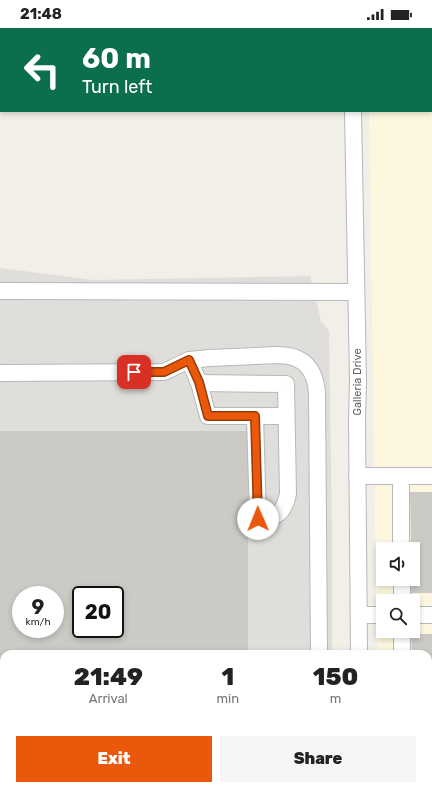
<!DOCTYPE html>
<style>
:root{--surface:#fff;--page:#f6f6f6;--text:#222;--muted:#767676;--accent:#ea580c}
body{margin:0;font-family:Rubik,sans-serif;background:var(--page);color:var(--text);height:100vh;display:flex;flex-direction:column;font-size:15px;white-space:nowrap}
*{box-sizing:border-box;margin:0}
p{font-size:13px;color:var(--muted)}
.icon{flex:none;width:22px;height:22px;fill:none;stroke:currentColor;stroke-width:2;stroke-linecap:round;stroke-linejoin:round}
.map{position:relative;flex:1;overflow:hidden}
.side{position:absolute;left:0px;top:622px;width:432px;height:140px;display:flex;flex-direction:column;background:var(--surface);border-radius:12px 12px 0 0;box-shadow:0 2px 6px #0003}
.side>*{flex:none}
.top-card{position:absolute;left:0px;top:0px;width:432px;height:84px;box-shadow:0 2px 6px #0003;background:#0b6e4f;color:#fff;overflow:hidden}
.tools{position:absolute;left:376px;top:514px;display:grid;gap:8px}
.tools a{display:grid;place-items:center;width:44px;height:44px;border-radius:0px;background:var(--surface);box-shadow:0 2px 6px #0003;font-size:20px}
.speed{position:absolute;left:12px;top:558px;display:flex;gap:8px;font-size:20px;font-weight:700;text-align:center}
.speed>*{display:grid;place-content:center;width:52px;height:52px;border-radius:50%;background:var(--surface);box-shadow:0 2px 6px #0003;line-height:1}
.speed small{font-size:10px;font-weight:400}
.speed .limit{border:2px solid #111;border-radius:6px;background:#fff;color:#111}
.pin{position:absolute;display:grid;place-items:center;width:34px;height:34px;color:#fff;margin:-17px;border-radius:8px;box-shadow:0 2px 6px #0006}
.me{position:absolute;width:44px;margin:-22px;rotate:359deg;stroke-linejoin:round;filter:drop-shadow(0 0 3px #0008)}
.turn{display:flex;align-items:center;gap:14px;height:84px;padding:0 16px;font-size:18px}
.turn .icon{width:52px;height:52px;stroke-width:2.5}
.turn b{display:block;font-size:28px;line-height:34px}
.eta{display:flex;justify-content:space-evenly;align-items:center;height:68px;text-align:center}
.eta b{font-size:24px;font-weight:800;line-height:28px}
.action{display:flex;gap:8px;margin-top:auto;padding:8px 16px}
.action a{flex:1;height:46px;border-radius:0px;background:var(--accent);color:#fff;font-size:16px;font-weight:800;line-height:46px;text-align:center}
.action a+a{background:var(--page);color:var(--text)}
.status{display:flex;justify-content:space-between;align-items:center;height:28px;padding:0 20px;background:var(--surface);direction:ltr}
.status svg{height:11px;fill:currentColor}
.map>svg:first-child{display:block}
.commercial{fill:#fef7e0;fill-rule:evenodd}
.industrial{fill:#e0deda;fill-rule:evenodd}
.building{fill:#cccac5;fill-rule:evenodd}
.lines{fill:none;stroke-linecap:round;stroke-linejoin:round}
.minor-casing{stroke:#b5b8bc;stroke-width:18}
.major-casing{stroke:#f2c960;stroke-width:22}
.minor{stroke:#fff;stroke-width:16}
.major{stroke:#fff2af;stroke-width:20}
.route-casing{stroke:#983908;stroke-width:10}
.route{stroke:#ea580c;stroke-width:7}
.labels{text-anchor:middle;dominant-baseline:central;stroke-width:3;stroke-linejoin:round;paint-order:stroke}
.street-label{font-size:11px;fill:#5f6368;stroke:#fff}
</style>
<div class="status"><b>21:48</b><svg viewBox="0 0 49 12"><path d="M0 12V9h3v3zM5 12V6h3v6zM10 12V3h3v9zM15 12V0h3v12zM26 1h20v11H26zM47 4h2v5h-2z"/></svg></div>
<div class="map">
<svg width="432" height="762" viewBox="0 0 432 762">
<rect width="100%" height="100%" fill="#f1efe8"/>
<path class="commercial" d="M368,0h64v762h-53v-4h49v-132h-51l-8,-543h62v-82zM383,521h30v30h-30zM383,573h30v30h-30z"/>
<path class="industrial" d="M0,240l94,12 216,-4 11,45 8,10 3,203v120h-328v132h328v4h-332zM21,567h34v34h-34zM81,567h34v34h-34z"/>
<g class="building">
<path d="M0,403h248v223h-244v92h-4zM21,567h34v34h-34zM81,567h34v34h-34z"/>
<path d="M410,464h22v101h-21v-14h2v-30h-2z"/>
<path d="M411,606h21v102h-4v-82h-16z"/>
<rect x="428" y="746" width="4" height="16"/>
</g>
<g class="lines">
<defs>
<g id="minor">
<path d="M338,0v1"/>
<path d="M367,1l1,-1"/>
<path d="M353,83l5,270 -1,38 2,235"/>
<path d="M0,263l356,1"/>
<path d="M189,332l10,23 9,33h78"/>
<path d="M0,345l164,-1 25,-12 21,-2 67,-3c26,0 38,13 40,38l2,261"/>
<path d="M199,355l87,1 2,110c-4,19 -11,24 -30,25l-3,-103"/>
<path d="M357,448h75"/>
<path d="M401,448v73"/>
<path d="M402,551v22"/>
<path d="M359,587h24"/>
<path d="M413,587h19"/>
<path d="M402,626v-23"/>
<path d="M428,725h4"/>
<path d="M320,758v4"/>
<path d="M361,758v4"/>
<path d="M407,758v4"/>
</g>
<g id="major">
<path d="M148,1l3,-1"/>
<path d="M0,32h1"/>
</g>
</defs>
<use href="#minor" class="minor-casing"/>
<use href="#major" class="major-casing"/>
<use href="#minor" class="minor"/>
<use href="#major" class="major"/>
</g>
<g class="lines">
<defs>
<path id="route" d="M134,344h30l25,-12 10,22 9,34h47l3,103"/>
</defs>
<use href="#route" class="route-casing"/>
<use href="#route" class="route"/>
</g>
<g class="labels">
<g class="street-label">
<text transform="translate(357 354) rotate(-90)">Galleria Drive</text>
</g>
</g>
</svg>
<div class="tools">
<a><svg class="icon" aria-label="sound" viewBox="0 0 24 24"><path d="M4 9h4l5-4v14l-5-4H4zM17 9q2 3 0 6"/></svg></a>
<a><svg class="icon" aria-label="search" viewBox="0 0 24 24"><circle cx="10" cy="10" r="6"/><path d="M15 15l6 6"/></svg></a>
</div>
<div class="speed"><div>9<small>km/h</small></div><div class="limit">20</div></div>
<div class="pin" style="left:134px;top:344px;background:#d93025"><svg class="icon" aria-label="arrive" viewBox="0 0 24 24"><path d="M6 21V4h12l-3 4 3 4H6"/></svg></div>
<svg class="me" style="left:258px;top:491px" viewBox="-20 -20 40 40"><circle r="19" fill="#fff"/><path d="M0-13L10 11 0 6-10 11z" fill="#ea580c"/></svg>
<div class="top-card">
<div class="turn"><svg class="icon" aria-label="left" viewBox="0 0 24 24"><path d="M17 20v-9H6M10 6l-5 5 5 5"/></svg><div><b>60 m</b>Turn left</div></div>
</div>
<section class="side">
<div class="eta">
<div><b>21:49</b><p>Arrival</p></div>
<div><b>1</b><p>min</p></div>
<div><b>150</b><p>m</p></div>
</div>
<div class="action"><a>Exit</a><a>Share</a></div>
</section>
</div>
